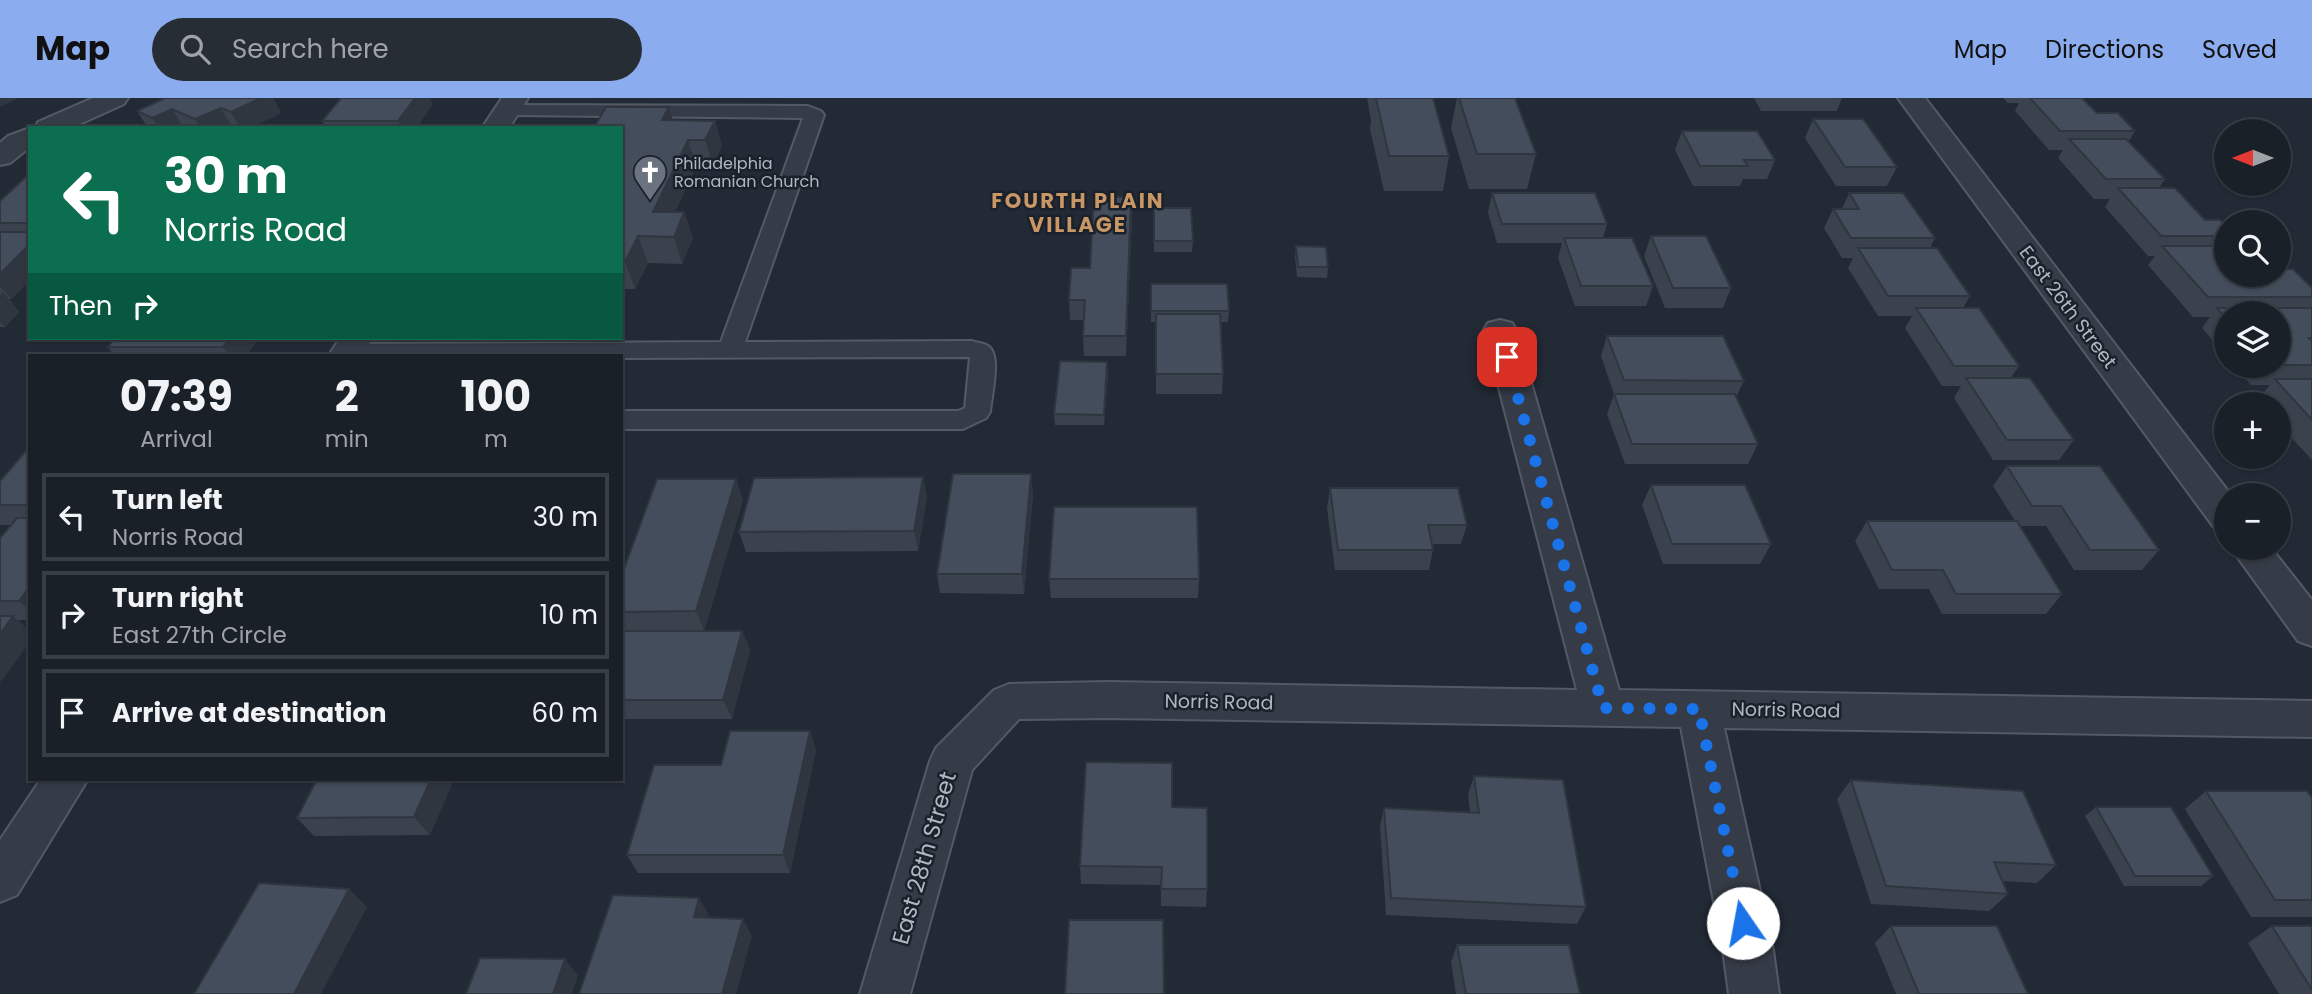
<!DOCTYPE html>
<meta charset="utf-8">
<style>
:root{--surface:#1a2028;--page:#272d34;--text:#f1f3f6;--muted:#9fa3a8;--line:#383e45;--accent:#8bacee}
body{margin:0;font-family:Poppins,sans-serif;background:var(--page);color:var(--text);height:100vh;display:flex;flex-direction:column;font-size:26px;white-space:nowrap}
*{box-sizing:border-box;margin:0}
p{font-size:23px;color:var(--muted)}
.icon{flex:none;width:38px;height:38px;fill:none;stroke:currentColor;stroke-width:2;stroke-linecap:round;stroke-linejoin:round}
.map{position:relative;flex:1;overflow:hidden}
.side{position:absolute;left:28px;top:256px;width:595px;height:427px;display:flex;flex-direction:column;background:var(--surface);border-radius:0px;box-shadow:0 2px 5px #0004,0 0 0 2px var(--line)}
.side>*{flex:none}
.top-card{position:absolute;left:28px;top:28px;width:595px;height:214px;border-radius:0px;box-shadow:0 2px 5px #0004,0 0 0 2px var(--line);background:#0b6e4f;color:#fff;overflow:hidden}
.needle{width:46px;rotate:270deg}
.fabs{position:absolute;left:2214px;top:21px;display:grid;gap:14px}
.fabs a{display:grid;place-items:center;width:77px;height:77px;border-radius:50%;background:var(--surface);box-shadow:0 2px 5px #0004,0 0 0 2px var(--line);font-size:35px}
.pin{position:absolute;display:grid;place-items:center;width:60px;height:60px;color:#fff;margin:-30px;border-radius:14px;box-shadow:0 4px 10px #0006}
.me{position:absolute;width:77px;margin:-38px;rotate:348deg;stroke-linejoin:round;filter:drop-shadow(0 0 5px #0008)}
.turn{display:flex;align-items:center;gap:24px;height:147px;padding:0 21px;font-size:32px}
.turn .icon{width:91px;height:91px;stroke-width:2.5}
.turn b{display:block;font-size:49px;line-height:60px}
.then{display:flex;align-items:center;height:66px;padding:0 21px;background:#0003;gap:14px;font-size:26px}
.eta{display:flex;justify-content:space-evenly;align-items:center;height:119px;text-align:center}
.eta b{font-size:42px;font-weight:700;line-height:49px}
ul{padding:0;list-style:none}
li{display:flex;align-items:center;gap:21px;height:88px;margin:0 14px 10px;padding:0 7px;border:4px solid var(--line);border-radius:0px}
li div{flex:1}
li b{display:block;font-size:26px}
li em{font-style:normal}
header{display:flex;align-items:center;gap:42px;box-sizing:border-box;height:98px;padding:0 35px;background:var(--accent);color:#111}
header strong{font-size:33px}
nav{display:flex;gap:38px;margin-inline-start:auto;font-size:24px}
.search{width:490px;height:63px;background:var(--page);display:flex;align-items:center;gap:18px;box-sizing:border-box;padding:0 24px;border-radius:38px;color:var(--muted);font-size:26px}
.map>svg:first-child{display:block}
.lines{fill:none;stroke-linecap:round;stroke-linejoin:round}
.service-casing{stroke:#535a65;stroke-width:4}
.minor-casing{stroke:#535a65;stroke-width:4}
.service{fill:#363c47;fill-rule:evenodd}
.minor{fill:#363c47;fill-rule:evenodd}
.wall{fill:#3a424e}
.shaded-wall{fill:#303640}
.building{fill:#444d5b;stroke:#303640;stroke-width:2}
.route{stroke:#1a73e8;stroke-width:12;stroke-dasharray:0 21.6}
.labels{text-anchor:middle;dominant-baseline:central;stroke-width:5;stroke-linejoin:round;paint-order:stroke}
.far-poi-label{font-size:16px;fill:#b0b7c3;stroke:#1b212b;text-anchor:start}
.street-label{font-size:19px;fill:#b0b7c3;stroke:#1b212b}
.far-district-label{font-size:21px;font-weight:bold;letter-spacing:2px;fill:#c99665;stroke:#1b212b}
.near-street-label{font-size:23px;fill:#b0b7c3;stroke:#1b212b}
</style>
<header>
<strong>Map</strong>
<div class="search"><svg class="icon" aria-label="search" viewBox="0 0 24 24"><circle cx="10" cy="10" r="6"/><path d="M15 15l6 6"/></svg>Search here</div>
<nav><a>Map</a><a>Directions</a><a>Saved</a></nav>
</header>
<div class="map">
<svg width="2312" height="896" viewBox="0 0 2312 896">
<rect width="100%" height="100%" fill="#222a36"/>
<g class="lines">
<defs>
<path id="service" d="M507,7l301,1 13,5 3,4 -79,227 227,-1c5,2 12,2 16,5 14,9 3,51 2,66l-4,6 -23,11h-342v-18h337l7,-3 5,-51 -349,1v-3h-284l-2,-3 3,-5 9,-3 374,-2 82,-224 -303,-3 -3,-4z"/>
<g id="minor">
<path d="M93,0h35l-4,6 -53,24h-36l3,-6z"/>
<path d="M502,0h26l-19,30h-27z"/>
<path d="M1898,0h27l306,397h-5v35l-13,-4z"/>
<path d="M30,30v19l-20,16 -10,2v-22l8,-7z"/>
<path d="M1500,222l12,3 4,7 103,360 693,11v36l-588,-9 49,222 6,44h-50l-6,-44 -42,-223 -572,-9 -90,1 -47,51 -62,224h-50l70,-233 6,-13 58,-58 15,-6 100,-2 468,8 -93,-360 4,-7z"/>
<path d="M340,240h33l-11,17h-33z"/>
<path d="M2231,450h40l41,52v46l-14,-5z"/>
<path d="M41,681h47l-71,116 -17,7v-62z"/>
</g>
</defs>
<use href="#service" class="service-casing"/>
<use href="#minor" class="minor-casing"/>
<use href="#service" class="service"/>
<use href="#minor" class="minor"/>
</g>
<g class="wall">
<path d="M165,0h108l8,15 -31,15h-16l-2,-1 -2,1h-82l-11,-17z"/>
<path d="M1367,0h66l16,58 -6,35h-59l-14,-62 1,-9z"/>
<path d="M1457,0h58l21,56 -9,35h-58l-18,-61z"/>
<path d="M1754,0h88l-5,13h-76z"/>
<path d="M2003,0h79l15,15 38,18 -6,10 36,38 -6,9 46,32 21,6v49l86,13v19l-1,1h1v152l-34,-37v-19h-16l-4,-5 12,-14h-19l-17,-19h44v-53h-52v43l-24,-28 8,-11h-17l-45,-52 7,-9h-7l-43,-49 5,-8h-16l-36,-41 5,-8h-14l-34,-39 4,-8h-11z"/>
<path d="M433,6l-17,24h-90l-4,-7z"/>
<path d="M1813,21l84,48 -10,19h-51l-31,-48z"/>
<path d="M673,22l42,1 7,25 -9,20h-17l-21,46h9l9,26 -11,26 -34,-1 -13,26h-14v-161z"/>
<path d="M1682,33l93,29 -8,19h-24l-3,7h-47l-18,-36z"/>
<path d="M30,78v104l-19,19h-2l10,13 -14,15h-5v-126z"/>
<path d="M1492,95l115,31 -4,14 50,48 -7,20h-71l-17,-48 4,-15h-65l-9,-30z"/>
<path d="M1849,95l86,45 -5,10 40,48 -7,12 56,58 -8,12 63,62 -15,20h-66l-39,-62 7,-12h-19l-37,-58 7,-12h-34l-30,-48 5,-10h-11l-18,-30 9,-19h9z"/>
<path d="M1131,99l1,20 -6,139h-42l-1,-20 1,-16h-14l-1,-20 21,-32z"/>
<path d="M1154,110l39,33 -1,11h-38z"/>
<path d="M1651,138l80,52 -8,20h-58l-21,-52z"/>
<path d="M1296,148l32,21 -1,11 -30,-1 -2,-20z"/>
<path d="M1151,186l78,27 -1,11h-7l2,52 -1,20h-66v-72h-5z"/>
<path d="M1607,238l137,45 -8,16 22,47 -10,20h-123l-18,-50 7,-20 -13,-38z"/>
<path d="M259,240l-13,17h-132l-6,-8z"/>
<path d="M1108,275l-4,52h-49l-1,-11z"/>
<path d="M30,348v174h-12l12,12v10l-30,40v-144l11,-13h-11v-44z"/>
<path d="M2007,368l152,84 -17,20h-68l-28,-44h-26l42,68 -16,20h-104l-13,-25h-50l-24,-48 12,-20h148l-22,-35z"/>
<path d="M736,381l7,21 -39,131h38l8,19 -18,69h-111v-142z"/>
<path d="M1651,387l120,59 -11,20h-97l-21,-59z"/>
<path d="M1330,390l137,37 -6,19h-29l1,6 -4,20h-94l-8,-62z"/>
<path d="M1033,396l-9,100 -84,-1 -3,-19z"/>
<path d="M927,399l-9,54 -172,1 -7,-20z"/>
<path d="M1049,481h150l-1,19h-147z"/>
<path d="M816,652l-26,123h-152l-11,-18 94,-90z"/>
<path d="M1474,678l112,131 -9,17 -191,-9 -6,-89 4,-18 86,4 -2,-18z"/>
<path d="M317,681h137l-24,56 -116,1 -17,-18z"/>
<path d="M1851,682l205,85 -19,18 -35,-2 6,13 -19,17 -118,-7 -34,-105z"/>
<path d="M2206,693l106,7v119h-61l-66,-108z"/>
<path d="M1172,709l35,82 -1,18 -45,-1v-21l-80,-1 -1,-18z"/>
<path d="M2096,709l117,69 -12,10h-77l-39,-70z"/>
<path d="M1891,828l137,68h-132l-21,-51z"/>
<path d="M2272,828h40v68h-33l-31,-51z"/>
<path d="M1457,847l123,49h-124l-5,-32z"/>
</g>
<g class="shaded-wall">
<path d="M0,0h19l-19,9z"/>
<path d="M261,0h12l8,15 -31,15h-10l-9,-16z"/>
<path d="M415,0h15l3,6 -17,24h-15l-3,-7z"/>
<path d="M669,9l8,26 -15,-13z"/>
<path d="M221,10l11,19 -2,1h-30l-5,-9z"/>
<path d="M172,11l12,19h-26l-6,-10z"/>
<path d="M715,23l7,25 -9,20 -8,-26z"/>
<path d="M688,42l8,26 -33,71 -10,-25z"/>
<path d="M1131,99l1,20 -6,139v-20z"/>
<path d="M684,114l9,26 -11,26 -8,-27z"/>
<path d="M638,138l10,27 -13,26 -10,-27z"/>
<path d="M30,146v36l-19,19 -11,-13v-12z"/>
<path d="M3,194l16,20 -14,15 -5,-5v-27z"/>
<path d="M230,240h29l-13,17h-17l-6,-8z"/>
<path d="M1107,264l1,11 -4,52v-10z"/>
<path d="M1031,376l2,20 -9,100 -2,-20z"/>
<path d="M923,379l4,20 -9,54 -4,-20z"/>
<path d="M736,381l7,21 -39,131 -8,-20z"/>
<path d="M30,488v25l-11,-10z"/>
<path d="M13,518l17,16v10l-30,40v-48z"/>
<path d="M742,533l8,19 -18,69 -9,-19z"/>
<path d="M810,633l6,19 -26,123 -7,-18z"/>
<path d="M431,681h23l-24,56 -16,-18z"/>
<path d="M349,791l18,18 -46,87h-27z"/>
<path d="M699,800l10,17 -5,19 -10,-17z"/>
<path d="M743,821l9,17 -16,58h-14z"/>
<path d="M565,861l13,16 -6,19h-19z"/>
</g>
<g class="building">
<path d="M165,0h96l-30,14 -10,-4 -26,11 -23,-10 -20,9 -15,-7z"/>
<path d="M341,0h74l-17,23h-76z"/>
<path d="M1376,0h57l16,58h-60z"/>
<path d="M1459,0h56l21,56h-59z"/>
<path d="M2030,0h52l15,15h21l17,18h-75z"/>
<path d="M606,9h63l-7,13 53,1 -10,19h-17l-35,72h31l-10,25 -36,-1 -13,26h-4v-134h-27z"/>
<path d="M1813,21h50l34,48h-52z"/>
<path d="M1682,33h75l18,29h-31l4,6h-48z"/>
<path d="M2069,41h57l39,40h-59z"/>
<path d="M27,78h3v47h-30v-22z"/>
<path d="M2118,90h57l30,32h15l6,6v10h-65z"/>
<path d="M1492,95h103l12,31h-105z"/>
<path d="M1849,95h54l32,45h-84l-18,-29h26z"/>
<path d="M1094,99h37l-5,139h-43l2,-36h-16l2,-32h19z"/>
<path d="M1154,110h37l2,33h-39z"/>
<path d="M0,134h30v12l-30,30z"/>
<path d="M1651,138h55l25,52h-58z"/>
<path d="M1564,140h68l21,48h-72z"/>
<path d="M1296,148l30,1 2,20h-30z"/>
<path d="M2162,148h64v29h52v-6h15l19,19v9h-104z"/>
<path d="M1858,150h79l33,48h-82z"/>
<path d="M1151,186h76l2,27h-78z"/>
<path d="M1916,210h63l40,58h-65z"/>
<path d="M2217,210h95v30h-3l3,3v24h-34v-52h-52v5z"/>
<path d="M1156,216h64l3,60h-67z"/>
<path d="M1607,238h116l21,45 -120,-1z"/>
<path d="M115,240h115l-7,9h-115z"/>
<path d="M1060,263l47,1 -3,53 -50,-1z"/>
<path d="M1966,280h64l44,62h-67z"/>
<path d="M2275,281h37v41z"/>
<path d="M1614,296h121l23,50h-126z"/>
<path d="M30,348v59h-30v-24z"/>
<path d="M2007,368h93l59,84h-69l-29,-44h-29z"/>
<path d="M953,376h78l-9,100h-85z"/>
<path d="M923,379l-9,54 -175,1 15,-54z"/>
<path d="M657,381h79l-40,132 -75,1v-35z"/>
<path d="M1651,387h94l26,59h-99z"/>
<path d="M1330,390h128l9,37h-39l5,25h-95z"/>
<path d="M1054,409h143l2,72h-150z"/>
<path d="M17,420h13v68l-11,15h-19v-63z"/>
<path d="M1867,423h150l45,73h-106l-13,-24h-51z"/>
<path d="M0,518h13l-13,18z"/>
<path d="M621,533h121l-19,69h-102z"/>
<path d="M730,633h80l-27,124h-156l27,-90h67z"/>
<path d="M1086,664l86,1v44l35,1v81h-46l1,-22 -82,-1z"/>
<path d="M1474,678l89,4 23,127 -195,-9 -7,-90 95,5z"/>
<path d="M317,681h114l-17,38 -117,1z"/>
<path d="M1851,682l172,11 33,74 -62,-3 14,32 -122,-8z"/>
<path d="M2206,693h101l5,7v102h-37z"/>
<path d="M2096,709h75l42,69h-78z"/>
<path d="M259,785l90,6 -55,105h-100z"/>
<path d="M613,797l86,3 -5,19 49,2 -21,75h-143z"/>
<path d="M1069,822h94l1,74h-99z"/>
<path d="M1891,828h106l31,68h-109z"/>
<path d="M2272,828h40v64z"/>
<path d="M1457,847h112l11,49h-114z"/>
<path d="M480,860l85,1 -12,35h-87z"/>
</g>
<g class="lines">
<path class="route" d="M1507,259l96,351 96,1 44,214"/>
</g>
<defs>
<symbol id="church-pin" viewBox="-11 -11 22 30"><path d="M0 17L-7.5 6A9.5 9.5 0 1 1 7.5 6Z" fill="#6b7280" stroke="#1b212b"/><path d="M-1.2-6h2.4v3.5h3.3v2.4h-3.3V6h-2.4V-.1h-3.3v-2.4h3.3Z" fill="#fff"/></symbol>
</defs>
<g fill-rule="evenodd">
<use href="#church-pin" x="631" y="55" width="38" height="52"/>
</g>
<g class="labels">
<g class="far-poi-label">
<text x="674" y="65">Philadelphia<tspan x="674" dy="18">Romanian Church</tspan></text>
</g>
<g class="street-label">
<text transform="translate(2068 209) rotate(53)">East 26th Street</text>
<text transform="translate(1219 604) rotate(1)">Norris Road</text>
<text transform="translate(1786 612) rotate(1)">Norris Road</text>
</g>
<g class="far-district-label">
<text x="1078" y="102">FOURTH PLAIN<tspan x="1078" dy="24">VILLAGE</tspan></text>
</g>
<g class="near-street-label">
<text transform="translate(924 760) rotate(-74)">East 28th Street</text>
</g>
</g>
</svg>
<div class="fabs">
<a><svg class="needle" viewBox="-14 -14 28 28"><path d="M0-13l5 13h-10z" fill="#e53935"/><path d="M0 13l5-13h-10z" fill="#9fa3a8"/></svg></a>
<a><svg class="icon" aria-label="search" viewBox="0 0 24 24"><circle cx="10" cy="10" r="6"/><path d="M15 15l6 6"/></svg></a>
<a><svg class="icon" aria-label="layers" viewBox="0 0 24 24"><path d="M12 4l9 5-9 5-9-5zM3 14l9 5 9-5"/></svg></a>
<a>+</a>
<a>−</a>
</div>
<div class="pin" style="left:1507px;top:259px;background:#d93025"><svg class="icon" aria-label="arrive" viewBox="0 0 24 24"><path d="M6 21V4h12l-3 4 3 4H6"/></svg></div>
<svg class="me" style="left:1743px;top:825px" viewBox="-20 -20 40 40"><circle r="19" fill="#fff"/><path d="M0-13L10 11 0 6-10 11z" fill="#1a73e8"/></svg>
<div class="top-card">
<div class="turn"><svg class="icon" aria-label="left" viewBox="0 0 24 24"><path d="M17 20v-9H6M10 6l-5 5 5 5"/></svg><div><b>30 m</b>Norris Road</div></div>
<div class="then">Then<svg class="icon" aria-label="right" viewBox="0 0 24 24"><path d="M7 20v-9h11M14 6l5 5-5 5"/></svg></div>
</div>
<section class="side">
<div class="eta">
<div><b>07:39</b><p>Arrival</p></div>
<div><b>2</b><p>min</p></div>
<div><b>100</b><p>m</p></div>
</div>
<ul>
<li><svg class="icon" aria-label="left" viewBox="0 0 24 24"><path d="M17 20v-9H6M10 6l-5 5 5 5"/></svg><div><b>Turn left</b><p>Norris Road</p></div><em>30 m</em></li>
<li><svg class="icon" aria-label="right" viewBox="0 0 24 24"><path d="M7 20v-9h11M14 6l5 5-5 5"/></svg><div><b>Turn right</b><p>East 27th Circle</p></div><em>10 m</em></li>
<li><svg class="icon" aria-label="arrive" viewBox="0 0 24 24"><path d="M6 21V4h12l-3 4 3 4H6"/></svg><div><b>Arrive at destination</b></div><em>60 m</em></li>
</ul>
</section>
</div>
